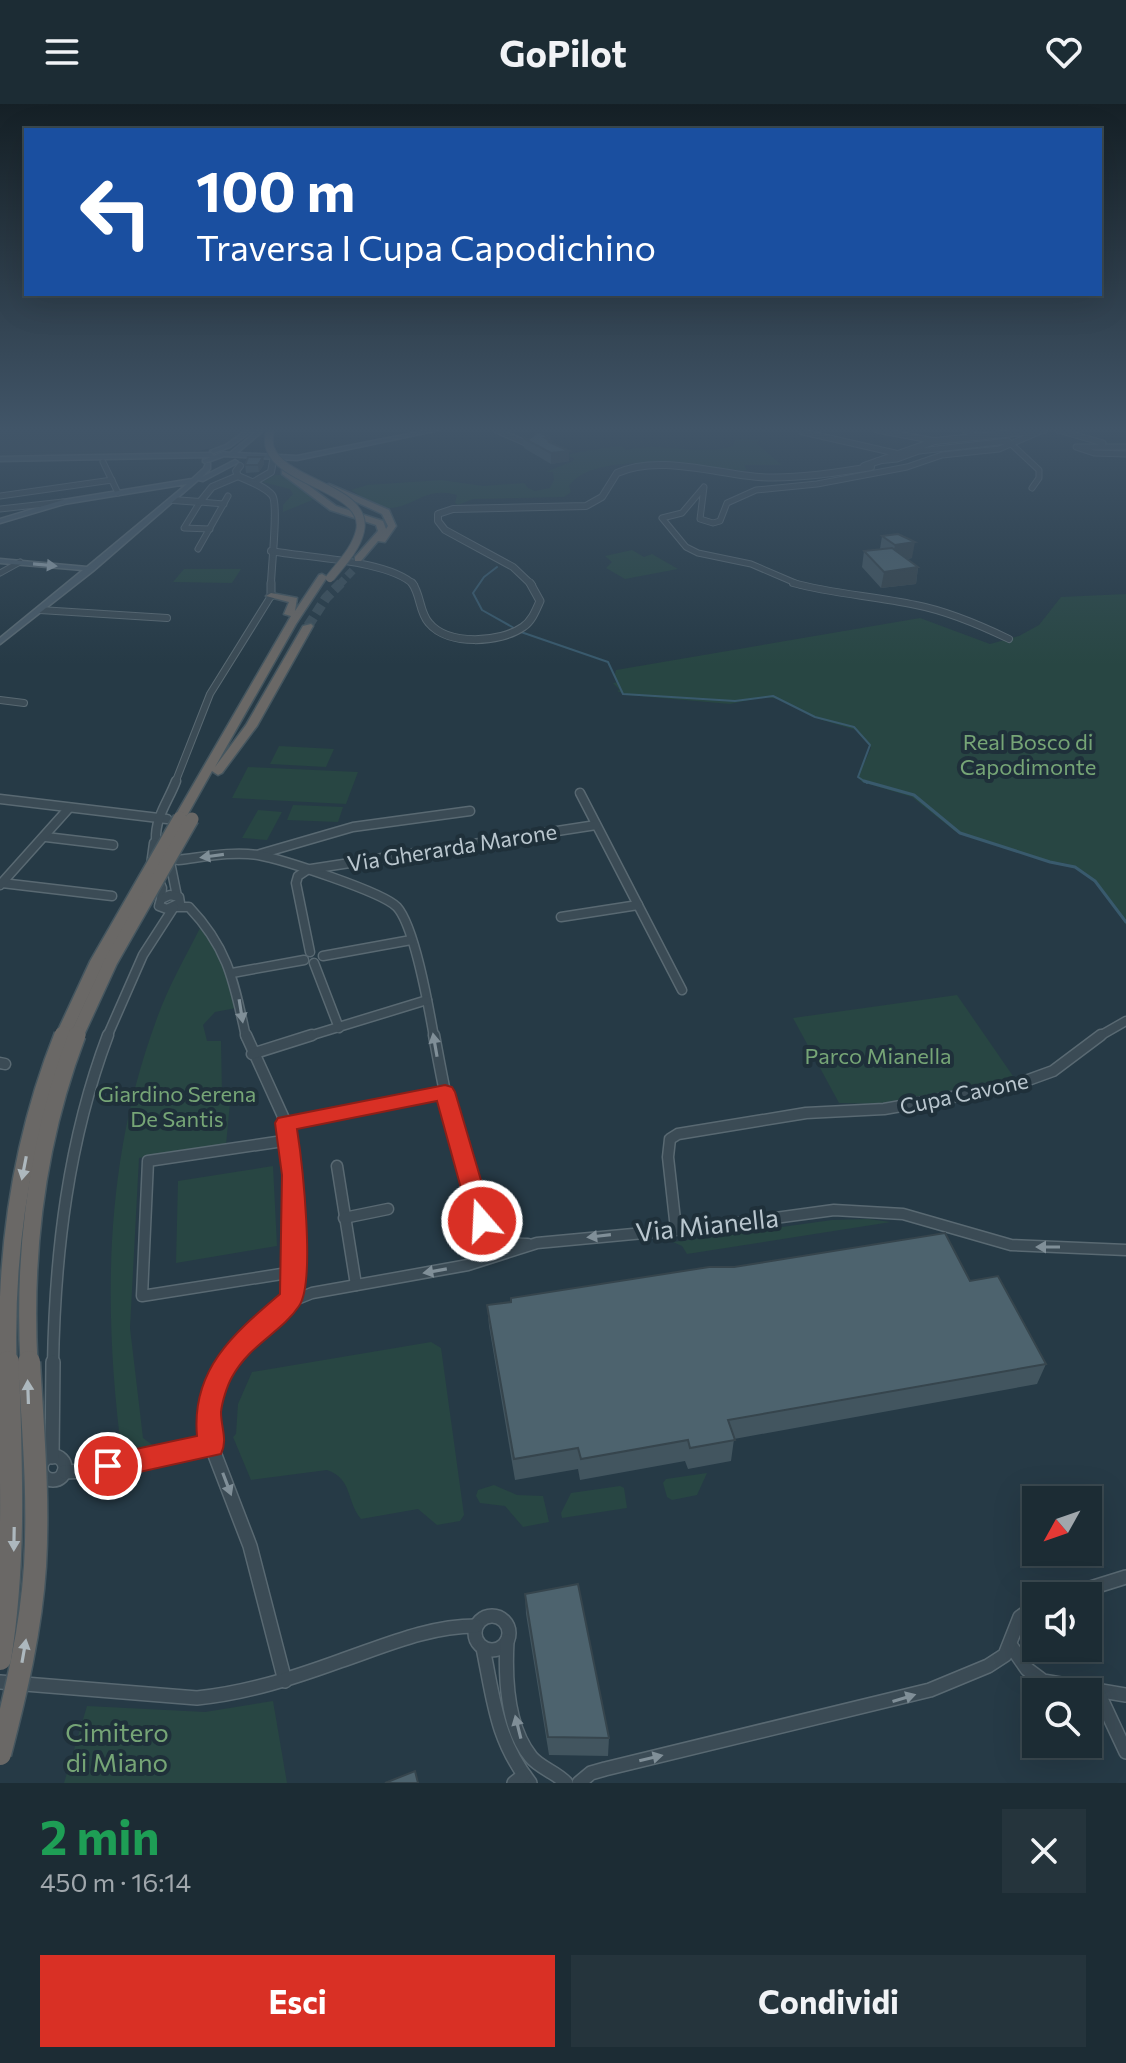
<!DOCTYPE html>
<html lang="it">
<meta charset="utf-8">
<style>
:root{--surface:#1c2c34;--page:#25343c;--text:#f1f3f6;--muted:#a0a7ac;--line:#3a484f;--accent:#d93025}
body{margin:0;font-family:Commissioner,sans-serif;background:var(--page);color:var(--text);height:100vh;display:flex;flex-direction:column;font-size:30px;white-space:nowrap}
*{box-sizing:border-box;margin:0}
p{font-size:26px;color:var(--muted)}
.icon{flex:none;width:44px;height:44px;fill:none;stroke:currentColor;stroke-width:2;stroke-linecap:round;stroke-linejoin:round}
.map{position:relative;height:1679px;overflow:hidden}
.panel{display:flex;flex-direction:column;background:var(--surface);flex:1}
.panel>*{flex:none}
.guide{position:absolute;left:24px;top:24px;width:1078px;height:168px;border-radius:0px;box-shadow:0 8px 32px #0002,0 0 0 2px var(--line);background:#1a4fa0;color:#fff;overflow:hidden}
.needle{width:52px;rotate:230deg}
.tools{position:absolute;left:1022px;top:1382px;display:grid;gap:16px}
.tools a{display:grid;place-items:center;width:80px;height:80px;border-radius:0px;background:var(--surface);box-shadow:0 8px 32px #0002,0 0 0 2px var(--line);font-size:40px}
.pin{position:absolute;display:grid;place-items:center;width:68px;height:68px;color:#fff;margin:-34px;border:4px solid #fff;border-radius:50%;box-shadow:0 2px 8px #0007}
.me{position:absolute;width:88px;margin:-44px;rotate:341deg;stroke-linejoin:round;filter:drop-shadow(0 0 6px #0008)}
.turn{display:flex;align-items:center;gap:28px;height:168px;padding:0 40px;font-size:36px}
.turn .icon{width:104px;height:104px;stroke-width:2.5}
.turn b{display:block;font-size:56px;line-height:68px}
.round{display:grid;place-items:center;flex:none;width:84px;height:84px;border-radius:0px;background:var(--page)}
.headline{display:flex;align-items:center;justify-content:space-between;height:136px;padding:0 40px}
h1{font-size:48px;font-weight:700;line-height:60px;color:#1e9e55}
.action{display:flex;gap:16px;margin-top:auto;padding:16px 40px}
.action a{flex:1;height:92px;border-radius:0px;background:var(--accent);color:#fff;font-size:32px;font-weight:700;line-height:92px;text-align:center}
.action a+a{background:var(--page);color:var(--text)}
header{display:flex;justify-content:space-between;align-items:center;height:104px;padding:0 40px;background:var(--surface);font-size:36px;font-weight:700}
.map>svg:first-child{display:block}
.airport{fill:#354752}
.green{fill:#284643}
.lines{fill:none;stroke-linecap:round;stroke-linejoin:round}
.stream-far1{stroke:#395a6d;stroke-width:2}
.stream{stroke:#395a6d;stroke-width:3}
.trunk-tunnel-far1{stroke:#3c4f5a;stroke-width:8;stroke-dasharray:8 4;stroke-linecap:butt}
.trunk-tunnel{stroke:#3c4f5a;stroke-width:10;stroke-dasharray:10 5;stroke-linecap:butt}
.minor-far4-casing{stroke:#596972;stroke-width:7}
.minor-far3-casing{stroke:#596972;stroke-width:8}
.minor-far2-casing{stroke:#596972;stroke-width:11}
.minor-far1-casing{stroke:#596972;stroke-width:13}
.minor-casing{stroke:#596972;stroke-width:16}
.tertiary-far1-casing{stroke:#596972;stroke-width:8}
.tertiary-casing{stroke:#596972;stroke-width:9}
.secondary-casing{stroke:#596972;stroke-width:3}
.trunk-casing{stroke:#45565f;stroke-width:3}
.minor-far4{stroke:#3b4b55;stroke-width:5}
.minor-far3{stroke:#3b4b55;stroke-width:6}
.minor-far2{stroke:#3b4b55;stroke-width:8}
.minor-far1{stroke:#3b4b55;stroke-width:10}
.minor{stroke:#3b4b55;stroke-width:13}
.tertiary-far1{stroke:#3b4b55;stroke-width:6}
.tertiary{stroke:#3b4b55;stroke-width:7}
.secondary{fill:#495b68;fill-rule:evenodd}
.trunk{fill:#6a6866;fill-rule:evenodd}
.trunk-bridge-far3-casing{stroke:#45565f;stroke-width:10;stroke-linecap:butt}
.trunk-bridge-far2-casing{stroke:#45565f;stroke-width:16;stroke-linecap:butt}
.trunk-bridge-far1-casing{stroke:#45565f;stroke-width:20;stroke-linecap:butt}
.trunk-bridge-casing{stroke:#45565f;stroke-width:25;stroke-linecap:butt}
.trunk-bridge-far3{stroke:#6a6866;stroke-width:8}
.trunk-bridge-far2{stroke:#6a6866;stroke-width:13}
.trunk-bridge-far1{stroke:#6a6866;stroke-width:17}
.trunk-bridge{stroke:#6a6866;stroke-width:22}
.wall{fill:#42555f}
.shaded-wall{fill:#36454d}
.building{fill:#4d636e;stroke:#36454d;stroke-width:2}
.oneway{fill:#92a1aa}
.oneway2{fill:#808f98}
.oneway3{fill:#adb8be}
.route{fill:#d93025;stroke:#8d1f18;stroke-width:2}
.labels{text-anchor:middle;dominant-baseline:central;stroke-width:8;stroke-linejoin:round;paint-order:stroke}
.park-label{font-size:22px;fill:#76a576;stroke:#1f303a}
.street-label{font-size:22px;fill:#b9c6ce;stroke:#1f303a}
.near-street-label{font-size:26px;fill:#b9c6ce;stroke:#1f303a}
.near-park-label{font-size:26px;fill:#76a576;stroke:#1f303a}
</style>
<header><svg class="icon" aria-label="menu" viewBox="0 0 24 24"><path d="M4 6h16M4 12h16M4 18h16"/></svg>GoPilot<svg class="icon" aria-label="heart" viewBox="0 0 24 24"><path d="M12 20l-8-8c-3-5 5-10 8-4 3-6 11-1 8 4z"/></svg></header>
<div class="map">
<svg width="1126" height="1679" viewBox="0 0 1126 1679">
<rect width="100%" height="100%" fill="#263a46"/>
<path class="airport" d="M0,326h245l-20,15 -44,10 -181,3z"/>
<g class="green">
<path d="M742,335l18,1 -3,4 25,21h-38l3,5 -5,1c-39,-5 -149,-21 -173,15l2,6 -7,5 -91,2 -15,6 -3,-2 2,-8c-32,-9 -42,12 -67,13 -9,0 -32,-13 -39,-18l16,-5 74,-5 42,6 41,-3 4,5 7,3 15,-3 4,-8 -1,-8h-7l27,-11 1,-3 -7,-2c5,-4 45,-9 54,-10l6,4c35,-9 71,7 106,-4l2,-6z"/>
<path d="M275,371h9l31,24 -32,13v-7l10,-11 -3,-5 -28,-7z"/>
<path d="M632,446l12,7 8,-3 26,15 -53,10 -19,-11 6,-6 -7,-6z"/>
<path d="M184,465h57l-9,14 -59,-1z"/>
<path d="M1126,490v331c-20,-29 -36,-65 -76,-63l-94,-30 -44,-35 -50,-15 -4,-5 13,-29 -12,-17 -37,-11 -43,-21 -15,-2 -34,7 -103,-9 -10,-4 3,-1 -7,-7 6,-1 -5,-5 2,-7 304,-52 70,26 29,-8 20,-11 22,-28z"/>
<path d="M279,642l55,3 -8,18 -56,-3z"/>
<path d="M248,663l110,5 -12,32 -114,-6z"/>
<path d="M293,701l50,2 -5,15 -51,-2z"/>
<path d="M258,706l24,2 -15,28 -25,-2z"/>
<path d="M200,824c19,25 29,49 36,80l-21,4 -12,13 4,16h14l1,52 9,-1 -5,53 -87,13 -9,170 13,110 11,8 -2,4 -30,5c-19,-146 -18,-293 34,-434 11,-32 29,-63 44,-93z"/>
<path d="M957,891l58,84 -139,25 -37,-1 -46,-85z"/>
<path d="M273,1062l4,80 -101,17 2,-82z"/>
<path d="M868,1115l23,3 -204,32 -5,-8 -9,-4 159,-22z"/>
<path d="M431,1238l10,6 23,167 -4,6 -23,4 -19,-16 -57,10c-15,-18 -8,-40 -34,-49l-76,10 -18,-43 3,-3 2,-30 14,-32z"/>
<path d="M707,1369l-10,22 -25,5 -5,-3 -4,-14 3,-4z"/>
<path d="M494,1381l23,10 26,1 6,26 -26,5 -18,-21 -25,-3 -4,-7 2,-6z"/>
<path d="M620,1382l4,2 3,20 -65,10 -1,-5 10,-20z"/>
<path d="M273,1597l14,82h-223l23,-77 118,6z"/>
</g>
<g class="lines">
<g class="stream-far1">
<path d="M497,463l-13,10 -11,16 9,17 32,18"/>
<path d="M521,528l87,30 15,32 112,7 38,-5 42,21 39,10 16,18 -12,32 9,6"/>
</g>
<path class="stream" d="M864,677l50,14 46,38 90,29 25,5 20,14 31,41"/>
<path class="trunk-tunnel-far1" d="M339,481l15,-16"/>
<path class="trunk-tunnel" d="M308,522l18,-28 15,-15"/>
<defs>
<g id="minor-far4">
<path d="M496,326l32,14"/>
<path d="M877,326l58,11"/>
<path d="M965,326l12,7"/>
<path d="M1058,326l45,13"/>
<path d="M803,328l92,21"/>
<path d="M1126,343h-50l18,6 32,1"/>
<path d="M877,357l20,-2 22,-8 89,-10 31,29v8l-7,10"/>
<path d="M103,358l15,31"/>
<path d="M0,392l112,-16"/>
<path d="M0,405l63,-7"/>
<path d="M210,425l-26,-1 16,-26 24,2"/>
<path d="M198,445l30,-53"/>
<path d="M0,469l20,-11"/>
<path d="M800,481l-49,-21 -53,-11 -12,-6 -24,-29 20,-5 22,-26 -4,32 13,4 7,-2 7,-18 29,-13 61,-6 90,-17 35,-12 57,-6 44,-19"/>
</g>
<g id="minor-far3">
<path d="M793,479c40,11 82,13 123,22 31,6 64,20 93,34"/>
<path d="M40,506l127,8"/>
<path d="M0,596l24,3"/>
<path d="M175,679l35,-89 61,-98"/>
</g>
<g id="minor-far2">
<path d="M580,689l102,197"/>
<path d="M0,695l167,20"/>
<path d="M46,733l67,8"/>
<path d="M156,736c-1,-23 12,-38 20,-59"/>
<path d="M260,750l93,-27 117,-16"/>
<path d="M171,753l7,3c26,-3 54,-9 80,-5 23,4 125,37 139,52 18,20 32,102 37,130"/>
<path d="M170,758l7,34"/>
<path d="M151,761l3,-22"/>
<path d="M311,765l285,-44"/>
<path d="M307,766l-9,6 -2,7 14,69"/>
<path d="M157,773l5,11 -1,11"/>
<path d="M2,779l110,13"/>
<path d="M0,781l69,-77"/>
<path d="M170,791l9,2 1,6 -13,6 -8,-3 2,-7z"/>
<path d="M175,803h14c40,42 45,76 57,130"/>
<path d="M561,813l77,-12"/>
<path d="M323,852l88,-16"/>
<path d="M314,859l25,65"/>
<path d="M232,869l72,-13"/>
<path d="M107,933l36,-82 31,-48"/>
<path d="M306,933l121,-37"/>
<path d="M1098,933l28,-16"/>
</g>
<g id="minor-far1">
<path d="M246,931l40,88 7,52v114l-3,11"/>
<path d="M434,931c8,43 31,178 64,202 8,6 21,7 30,7"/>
<path d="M252,950l60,-19"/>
<path d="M0,959l5,1"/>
<path d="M286,1019l159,-31"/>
<path d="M290,1036l-142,21 -6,135 152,-24"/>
<path d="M337,1062l19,119"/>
<path d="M344,1114l44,-9"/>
<path d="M676,1125l-8,-72 2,-18 8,-5 128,-21 78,-4 125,-22 44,-16 48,-36"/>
<path d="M53,1260c2,-112 15,-223 55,-329"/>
<path d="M225,1260c22,-34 48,-57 87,-71l156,-28 69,-22 171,-16 126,-17 69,4 108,31 115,5"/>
</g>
<g id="minor">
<path d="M226,1258l-12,24 -5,22 1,34 40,104 35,135"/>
<circle cx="53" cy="1364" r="12"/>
<path d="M52,1353l1,-95"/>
<path d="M64,1368l23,-1 125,-25"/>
<path d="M1065,1492l61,-19"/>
<circle cx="492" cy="1529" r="17"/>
<path d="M507,1537c-2,36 0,86 24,116 9,11 25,15 35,26"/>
<path d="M1011,1542l16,23 16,12 83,14"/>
<path d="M483,1544c11,53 13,91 47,135"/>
<path d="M0,1578l197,16c50,-5 96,-20 143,-37 44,-15 88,-35 136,-35"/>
<path d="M1096,1584l30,64"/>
<path d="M514,1679l10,-8"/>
<path d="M579,1679l12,-10 14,-4 325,-79 58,-24 17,-11 15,-38 16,-11"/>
</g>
<g id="tertiary-far1">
<path d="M864,362l71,-25 109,-11"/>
<path d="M238,372c11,5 26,10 34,19 7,8 -1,74 -1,90"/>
<path d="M238,372l-2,-5 4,-5"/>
<path d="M254,378l17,-10 2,-11"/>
<path d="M173,396l27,2 12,-15 26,-11"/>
<path d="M271,447c37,7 118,9 143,34"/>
<path d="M532,481l-19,-18 -68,-37 -7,-9v-7l15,-5 133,-3 16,-9 15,-24c42,-19 99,1 142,4 38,2 75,-4 112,-10"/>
</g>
<g id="tertiary">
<path d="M271,479v13"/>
<path d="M412,479c9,12 7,29 17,40 19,23 71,20 94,4 9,-6 13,-17 17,-26l-10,-18"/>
</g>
<g id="secondary">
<path d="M247,326h6l-23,17 -17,6 -3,-2 16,-6z"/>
<path d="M258,326h6l-27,23 60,3 132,-26h10l-142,30 -73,-4 -19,7 -2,-1v-2l8,-3 -211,4v-4l211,-4 3,3 9,-4 7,1z"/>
<path d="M235,356l3,2 -1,1 -34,18 -5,-1 -105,91 -93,73v-6l83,-68 -83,-7v-4l87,8 100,-83 -123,20 -64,19v-4l63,-19 129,-21 12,-11 2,-5h4v6l-8,8z"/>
</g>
<g id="trunk">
<path d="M282,366h6l48,36 47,15 3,8 2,-3 -6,-12 -60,-28 7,-2 60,26 7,16 -11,16 -7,-1 -17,20h-6v-4l23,-26 -2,-6 -46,-15 -48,-36z"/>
<path d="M322,470l5,3 -31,47 -81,143 31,-42 57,-99 8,-2 2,2 -56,100 -35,47 -4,2 -6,-4 -28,50h-8l-2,-3 117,-202 -7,-2 5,-12 -23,-6 5,-3 26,5 -2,13 24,-36z"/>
</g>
</defs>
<use href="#minor-far4" class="minor-far4-casing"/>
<use href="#minor-far3" class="minor-far3-casing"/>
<use href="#minor-far2" class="minor-far2-casing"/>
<use href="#minor-far1" class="minor-far1-casing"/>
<use href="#minor" class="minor-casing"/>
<use href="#tertiary-far1" class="tertiary-far1-casing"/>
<use href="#tertiary" class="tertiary-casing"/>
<use href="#secondary" class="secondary-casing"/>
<use href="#trunk" class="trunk-casing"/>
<use href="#minor-far4" class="minor-far4"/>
<use href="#minor-far3" class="minor-far3"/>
<use href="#minor-far2" class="minor-far2"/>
<use href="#minor-far1" class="minor-far1"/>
<use href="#minor" class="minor"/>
<use href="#tertiary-far1" class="tertiary-far1"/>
<use href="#tertiary" class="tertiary"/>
<use href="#secondary" class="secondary"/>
<use href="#trunk" class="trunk"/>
<defs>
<path id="trunk-bridge-far3" d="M270,326c-1,6 -2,13 0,18 11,35 100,41 90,83 -4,18 -19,33 -30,47"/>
<g id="trunk-bridge-far2">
<path d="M62,933l34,-73 84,-146"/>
<path d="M76,933l35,-76 81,-142"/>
</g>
<g id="trunk-bridge-far1">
<path d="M8,1260c-3,-112 13,-224 55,-329"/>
<path d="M29,1260c-6,-111 8,-224 48,-329"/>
</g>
<g id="trunk-bridge">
<path d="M0,1555c16,-99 11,-197 8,-297"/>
<path d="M0,1650c16,-62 31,-124 35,-188 4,-68 -2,-136 -6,-204"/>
</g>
</defs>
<use href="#trunk-bridge-far3" class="trunk-bridge-far3-casing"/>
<use href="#trunk-bridge-far2" class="trunk-bridge-far2-casing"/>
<use href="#trunk-bridge-far1" class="trunk-bridge-far1-casing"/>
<use href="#trunk-bridge" class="trunk-bridge-casing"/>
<use href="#trunk-bridge-far3" class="trunk-bridge-far3"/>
<use href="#trunk-bridge-far2" class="trunk-bridge-far2"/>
<use href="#trunk-bridge-far1" class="trunk-bridge-far1"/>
<use href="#trunk-bridge" class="trunk-bridge"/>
</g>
<g class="wall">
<path d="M550,333l1,6 18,8v10l-18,3 -27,-16 -1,-10 6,1z"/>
<path d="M263,353l1,7 -5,8 -13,1 -1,-8z"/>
<path d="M882,432l30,22 -5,1 11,8 -2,17 -35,4 -19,-21 2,-16 16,-2z"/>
<path d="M970,1177l76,83 -9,20 -303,55 -3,22 -43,8 -3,-8 -105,19 -2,-11 -63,11 -26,-154 -2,-21z"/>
<path d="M525,1490l84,144 -1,18 -59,-1 -23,-141z"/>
</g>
<g class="shaded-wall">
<path d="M569,347v10l-18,3v-11z"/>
<path d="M263,353l1,7 -5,8 -1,-7z"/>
<path d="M915,438l-3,16 -20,3 3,-16z"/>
<path d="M918,463l-2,17 -35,4 3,-16z"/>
</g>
<g class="building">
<path d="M538,328l12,5 -5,1 6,3 -2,1 20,9 -18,2 -28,-15 6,1z"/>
<path d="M248,353h15l-5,8h-13z"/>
<path d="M898,430l17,8 -20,3 -13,-9z"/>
<path d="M892,444l26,19 -34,5 -20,-21z"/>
<path d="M945,1129l25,48 28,-5 48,88 -318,56 7,20 -45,8 -2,-8 -107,19 -3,-11 -64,11 -27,-154 24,-3v-4l198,-31h25z"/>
<path d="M578,1480l31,154 -61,-1 -23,-143z"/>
<path d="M415,1667l3,12h-33z"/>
</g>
<defs><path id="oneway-solid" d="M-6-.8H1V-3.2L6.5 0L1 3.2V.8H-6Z" transform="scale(2)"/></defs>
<use class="oneway" href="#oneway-solid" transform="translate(45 461) rotate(5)"/>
<g class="oneway2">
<use href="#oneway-solid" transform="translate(212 752) rotate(172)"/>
<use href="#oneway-solid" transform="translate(241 907) rotate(81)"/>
<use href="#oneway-solid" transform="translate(435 941) rotate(-100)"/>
<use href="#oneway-solid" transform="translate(599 1132) rotate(173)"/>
<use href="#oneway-solid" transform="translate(1048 1143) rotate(-180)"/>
<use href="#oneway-solid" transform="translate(435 1167) rotate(170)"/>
<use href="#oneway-solid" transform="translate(227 1380) rotate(69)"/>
<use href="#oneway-solid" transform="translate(904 1594) rotate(-17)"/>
<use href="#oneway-solid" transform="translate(518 1623) rotate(-104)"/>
<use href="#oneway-solid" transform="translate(651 1654) rotate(-13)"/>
</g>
<g class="oneway3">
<use href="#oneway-solid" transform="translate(24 1064) rotate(101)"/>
<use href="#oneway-solid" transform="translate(28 1288) rotate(-92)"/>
<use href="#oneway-solid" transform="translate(14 1435) rotate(91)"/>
<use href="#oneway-solid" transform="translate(24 1547) rotate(-80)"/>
</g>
<linearGradient id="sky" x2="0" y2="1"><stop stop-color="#152026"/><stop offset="0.58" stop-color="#415568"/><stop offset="1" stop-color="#415568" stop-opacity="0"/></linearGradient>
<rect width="1126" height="561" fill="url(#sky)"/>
<path class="route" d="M445,981l7,2 3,5 38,129 -3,6 -8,3 -9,-3 -3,-6 -33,-120 -140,28c5,32 19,153 2,177 -17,26 -49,38 -67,71 -5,9 -10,25 -11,35 0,16 7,28 0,42l-113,25 -10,-4 -4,-9 4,-9 99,-21c-6,-66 36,-102 83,-142l2,-119 -7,-52 3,-5z"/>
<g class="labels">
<g class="park-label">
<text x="1028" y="637">Real Bosco di<tspan x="1028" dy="25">Capodimonte</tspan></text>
<text x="878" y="951">Parco Mianella</text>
<text x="177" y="989">Giardino Serena<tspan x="177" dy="25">De Santis</tspan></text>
</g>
<g class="street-label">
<text transform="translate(452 743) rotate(-9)">Via Gherarda Marone</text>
<text transform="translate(964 989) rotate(-12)">Cupa Cavone</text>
</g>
<g class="near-street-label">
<text transform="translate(707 1120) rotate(-6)">Via Mianella</text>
</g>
<g class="near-park-label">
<text x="117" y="1627">Cimitero<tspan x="117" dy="30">di Miano</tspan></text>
</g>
</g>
</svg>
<div class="tools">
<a><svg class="needle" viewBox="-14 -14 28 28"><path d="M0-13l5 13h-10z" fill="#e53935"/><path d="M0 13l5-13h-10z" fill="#a0a7ac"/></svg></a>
<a><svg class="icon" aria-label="sound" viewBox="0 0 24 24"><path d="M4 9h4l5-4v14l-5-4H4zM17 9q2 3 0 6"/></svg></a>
<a><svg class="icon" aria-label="search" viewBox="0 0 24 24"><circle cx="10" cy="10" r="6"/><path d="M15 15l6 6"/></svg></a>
</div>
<div class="pin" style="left:108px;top:1362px;background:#d93025"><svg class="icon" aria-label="arrive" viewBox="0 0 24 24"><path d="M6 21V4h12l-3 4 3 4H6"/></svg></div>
<svg class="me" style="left:482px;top:1117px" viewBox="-20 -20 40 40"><circle r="17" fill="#d93025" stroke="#fff" stroke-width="3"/><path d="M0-11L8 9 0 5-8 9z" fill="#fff"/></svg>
<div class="guide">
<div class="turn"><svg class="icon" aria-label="left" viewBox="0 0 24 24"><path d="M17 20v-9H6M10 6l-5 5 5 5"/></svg><div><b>100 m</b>Traversa I Cupa Capodichino</div></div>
</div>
</div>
<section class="panel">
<div class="headline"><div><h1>2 min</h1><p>450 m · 16:14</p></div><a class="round"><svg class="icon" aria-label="close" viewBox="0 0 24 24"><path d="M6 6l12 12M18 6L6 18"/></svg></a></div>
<div class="action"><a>Esci</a><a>Condividi</a></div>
</section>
